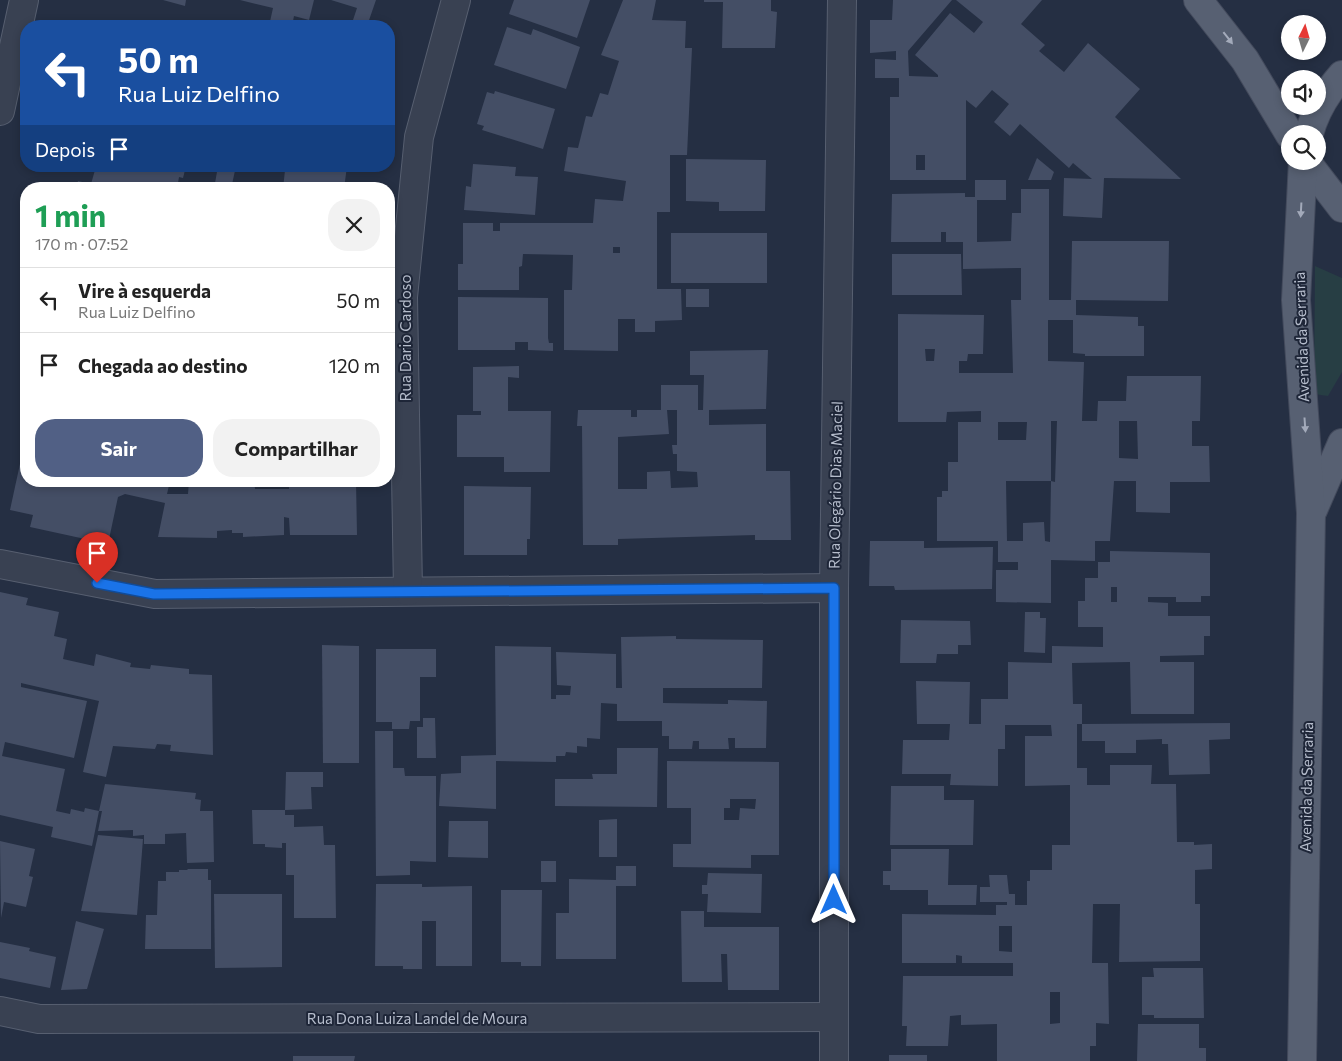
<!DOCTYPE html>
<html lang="pt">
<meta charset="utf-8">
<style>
:root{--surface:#fff;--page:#f2f2f2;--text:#222;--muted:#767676;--line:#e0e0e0;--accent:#516085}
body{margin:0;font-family:Commissioner,sans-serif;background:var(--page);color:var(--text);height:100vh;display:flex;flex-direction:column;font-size:19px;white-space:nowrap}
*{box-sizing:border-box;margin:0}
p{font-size:16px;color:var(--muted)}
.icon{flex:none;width:28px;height:28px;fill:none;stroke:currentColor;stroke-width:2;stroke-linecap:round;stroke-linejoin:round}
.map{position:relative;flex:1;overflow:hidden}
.details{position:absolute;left:20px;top:182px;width:375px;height:305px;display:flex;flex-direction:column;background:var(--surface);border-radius:20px;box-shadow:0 2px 8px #0003}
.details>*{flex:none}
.banner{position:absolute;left:20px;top:20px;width:375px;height:152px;border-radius:20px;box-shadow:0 2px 8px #0003;background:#1a4fa0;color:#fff;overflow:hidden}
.needle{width:32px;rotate:5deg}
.buttons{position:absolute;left:1281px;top:15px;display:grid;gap:10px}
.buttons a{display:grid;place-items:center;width:45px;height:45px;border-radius:50%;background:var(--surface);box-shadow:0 2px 8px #0003;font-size:25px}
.pin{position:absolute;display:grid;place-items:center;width:42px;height:42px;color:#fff;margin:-51px -21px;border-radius:50% 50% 50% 0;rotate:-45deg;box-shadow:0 0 5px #0007}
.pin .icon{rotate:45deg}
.me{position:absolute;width:55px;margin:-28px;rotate:0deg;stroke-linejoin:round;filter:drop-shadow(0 0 4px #0008)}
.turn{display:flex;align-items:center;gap:18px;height:105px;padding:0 15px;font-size:22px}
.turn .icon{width:65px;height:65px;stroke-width:2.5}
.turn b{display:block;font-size:35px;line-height:42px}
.then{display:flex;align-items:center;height:48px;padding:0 15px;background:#0003;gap:10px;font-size:19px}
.round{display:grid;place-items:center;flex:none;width:52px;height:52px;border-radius:20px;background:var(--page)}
.head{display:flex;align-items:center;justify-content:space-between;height:85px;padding:0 15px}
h1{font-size:30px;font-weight:700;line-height:38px;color:#1e9e55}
.primary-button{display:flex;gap:10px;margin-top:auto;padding:10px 15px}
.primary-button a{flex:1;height:58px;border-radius:20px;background:var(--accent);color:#fff;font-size:20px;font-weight:700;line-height:58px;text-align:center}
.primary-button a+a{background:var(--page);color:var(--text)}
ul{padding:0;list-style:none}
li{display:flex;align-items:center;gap:15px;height:65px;padding:0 15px;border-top:1px solid var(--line)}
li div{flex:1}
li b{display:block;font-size:19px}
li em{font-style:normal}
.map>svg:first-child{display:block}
.green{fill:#273e44}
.building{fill:#444e65;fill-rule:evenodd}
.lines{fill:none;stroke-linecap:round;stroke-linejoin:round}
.minor-casing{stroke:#575f70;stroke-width:30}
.major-casing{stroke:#434a5c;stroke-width:30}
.minor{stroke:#394152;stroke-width:28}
.major{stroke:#576072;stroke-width:28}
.oneway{fill:#a3aaba}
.route-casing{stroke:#114b97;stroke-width:12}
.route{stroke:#1a73e8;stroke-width:9}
.labels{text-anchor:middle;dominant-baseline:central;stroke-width:4;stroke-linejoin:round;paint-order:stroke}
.street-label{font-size:15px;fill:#b6bdcc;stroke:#1e2638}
</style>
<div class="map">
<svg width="1342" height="1061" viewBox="0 0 1342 1061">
<rect width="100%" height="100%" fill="#252f43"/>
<path class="green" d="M1315,266l27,12v94l-14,24 -14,-2z"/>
<g class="building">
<path d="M163,0h23l-1,6z"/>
<path d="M240,0h74l-5,20 -15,-4 -2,10h-23l4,-18z"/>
<path d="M331,0h45l-9,26h-16l6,-18z"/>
<path d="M514,0h76l-13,38 -68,-24z"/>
<path d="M623,0h33l-4,20 34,1 -1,27h7l-5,107h-17v57h-13v77h24l1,31 -27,1v11h-20v-13h-17v32l-54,-1v-60h8l1,-35 -50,-1 -1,12 -3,1v23h-61v-26h5v-41h30v8h7v-8h93l2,-24 28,2 3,-20 -62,-10 4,-24 10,1 8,-32 6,1 8,-24 8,2 11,-34 -18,-6zM613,247h7v6h-7z"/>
<path d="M704,0h67v11l6,1 -2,36h-53l1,-46h-19z"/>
<path d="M893,0h59l-44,51 1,25 29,1v-2l-23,-20 35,-42 24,20 9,-11 -27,-22h86l-21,24 24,21 -6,6 25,21 24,-29 52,46 -25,28 66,62 -77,-1 -2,40 -39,-2 1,-38 28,1 -19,-16 -4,5 -49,-44 -10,12 -16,-14 15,-18 -17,-14 -16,18 -10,-8v80h-76v-83h9v-19h-24v-19l21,1v-9l-26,2v-33h22zM916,155h9v15h-9z"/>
<path d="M507,27l24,8 2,-6 47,18 -14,42 -72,-24z"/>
<path d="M495,91l60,18 -12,40 -61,-19 2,-4 -7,-2 10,-32 7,2z"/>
<path d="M1037,158l17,14 -3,8h-23z"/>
<path d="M686,159l80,1 -1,51h-46v-9l-33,-1z"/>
<path d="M473,164l43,3 -1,9 23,1 -3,38 -71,-5 2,-24 5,1z"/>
<path d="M87,166h99l-3,12 -4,-1 -2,12h-101l2,-8 13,3 4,-14 -8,-2z"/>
<path d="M218,166h18l-5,23h-17z"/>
<path d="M276,166h71l-3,23h-61l2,-19 -9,-1z"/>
<path d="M975,180h31v20h-29v42l34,-1 1,-28h9v-24h28v111h22l1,-59h97l-1,60 -92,-1v15l62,2v9h6v30h-59v-2l-12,-1v-33h-25v41l36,1 -2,59h15l1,-20h28l1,-25h74l-1,45h-8v25h17l1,36h-40v31l-34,-1v-31h-22l-4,60h-15v20l-44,-1v43l-55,-1v-32h22v-8h-20v-21h-61v-44h5v-6h6v-29h10v-40h23v-11l-34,1 -1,10h-48v-108l86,1 -1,39h-15l-1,7h-8v12h54l-2,-73h10v-32l-58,1v-27h-17v-10h-5v10h-50l1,-48 73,-1v4h10zM925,349h10l-1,12h-8zM1051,421h6l-2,61 -4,-1 -1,61 -5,-1 -1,-19 -21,1v18h-16l-1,-60h45zM1119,421h18l1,38 -19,-1zM998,422h29l-1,18h-28z"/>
<rect x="671" y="233" width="96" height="50"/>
<path d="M892,254h69l1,41h-70z"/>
<rect x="686" y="289" width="23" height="18"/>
<path d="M458,297l90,1v40l1,5h4v8l-25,-1v-8h-13v8h-57z"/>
<path d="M768,350l-2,59 -57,1v15l57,-1v47h24l1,69h-36v-5l-137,4v6h-35l-1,-119h-5l1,-16h53v7h6v-7h24v-25h37v25h5l1,-35h-14v-24zM667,410h10v35h-5l1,9h4v17l20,1 1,15 -27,1 -1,-17 -23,1v17h-29v-52l51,-3z"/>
<path d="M519,366v12l-11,-1v34h43l-1,61h-46v-15h-47v-42h24v-4h-8v-44z"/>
<path d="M26,409v19l-5,-9 2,-8z"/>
<path d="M23,450h3v31h144l-3,13h21l1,-13h65l1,8h34v-8h67l1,54h-67l-1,-17 -5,-1v18l-41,2v-4h-11v-3l-15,1v7l-59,-1 7,-34 -40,-9 -7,3 -10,47 -78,-17 3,-12 -23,-5z"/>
<path d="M464,486l67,1 -1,52h-3v16h-63z"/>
<path d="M870,541h54v7l69,-1 -1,42 -97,1 -1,-4h-25z"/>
<path d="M1110,551l100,2v43h-9v6h-25v-5h-28v5l20,1v13h42v20h-6v19l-44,1v6h34v52h-63l-1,-52 -58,1 1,41h9v20h-5v44h10v17h23v-20h42l-1,19h25l1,58h17v3l18,-1v25l-17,1v34h5v57l-81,1 1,-58h-27l-1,59h16l1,61 -13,-1v23h-6v15h-93v-37l-36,1v-10l-11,1 -2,30h-42l1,-20h-5l1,-50h110v-13h-51v-7l-6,-1v8h-54v-49l94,1v-10h11v-3h-27v-15h10l-1,-12h18l2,19h6v11h12v-24h3v-11h22v-25h18v-60l-45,1v-50h27l-1,-11h-46v24h-7v37l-48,-1 1,-11h-49l1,-34h46l1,-16h-33l-1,-43 54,1 -1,42h12v-25h27v-37l44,1v-17l51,1v-20h-25v-26h7v-23h13v-16h12zM1111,587h6v15h-6zM999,926h13v26l-13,-1zM1050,992h10v31l-10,1z"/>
<path d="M0,592l28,6 -2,7 33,7 -5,24 13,3 -4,20 31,7 2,-12 35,9 -1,4 20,2 1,-4 38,4v5l23,1 1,80 -43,-4 1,-6 -14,-1 -2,5 -42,-3 -7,31 -23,-5 16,-71 -78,-18v4l66,14 -13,57 -69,-16 -3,14 63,13 -9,42 14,3 1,-5 13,3 1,-4 14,3 6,-27 91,9 -1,6 6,1 -1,11h13l1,51 -27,1 -1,-30 -21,1v10h-21v-9l-11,1v-6l-35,1 4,-20h-3l-7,35 -41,-9 2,-10 -53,-12z"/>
<path d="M1025,612h15v6h6l-1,35 -21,-1z"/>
<path d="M901,620l69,1 1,24h-13v9h-21l-1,9h-36z"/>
<path d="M676,636v3l87,1 -1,48h-99v15l65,1v-4l39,1 -1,47h-31v-10h-7l1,11h-30v-8h-6l-1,8h-23v-13h-7v-15h-45v-17l-16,-1 -1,36 -13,-1v9l-10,-1v7l-11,-1 -1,4h-9v6l-60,-1v48l-57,-3 2,-32 20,-1v-17l35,-1 -1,-109 56,1v52h5v-4h14l1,-9 -14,-1 -1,-33 60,2v34h6l-1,-51z"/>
<path d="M322,645l37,1v117h-36z"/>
<path d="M376,649h60v28h-16v44h-10l-1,8h-17v-7h-16z"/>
<path d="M423,718h12l1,40h-19v-31h6z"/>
<path d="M1230,723v16l-21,1 1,34 -41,1 -1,-31h-6v-5l-26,1v13h-31v-12h-23v-17z"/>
<path d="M375,731h18v37h11l1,8h31v86l-26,-1v14l-34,1z"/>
<path d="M617,748h41l-1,59 -102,-1v-27h38l-1,-5h25z"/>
<path d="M667,761l112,1v93h-28v13l-78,-1v-23h18v-36h-24zM730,799h26l-1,10 -15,-1 -1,12h-15v-12h6z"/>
<path d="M286,772h37v15h-12l1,22 -27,1z"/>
<path d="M891,786h53v14h30l-1,45h-83z"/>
<path d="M252,810h33v5h9v12l29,-1 1,19h11l1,73h-42v-43h-8v-32h-4v5l-17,-1v-3h-12z"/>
<path d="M617,819v38h-18v-37z"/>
<path d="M449,821h39v37l-40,-1z"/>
<path d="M98,835l45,4 -6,76 -56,-4z"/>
<path d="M0,841l35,8 -6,27 4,1 -7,30 -22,-5 -3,16z"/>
<path d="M891,849h58l-1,36h29l-1,20h-48v-15h-38v-5h-7v-14h8z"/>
<rect x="541" y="861" width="15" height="21"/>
<path d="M616,866h20v20h-20v73h-60v-46h13v-34l47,1z"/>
<path d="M188,869h20v11h3v69h-66l1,-34h11l1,-34h8v-9h13v-2h8z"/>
<path d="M708,873l54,1 -1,39 -54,-1 1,-18h-6v-9h5z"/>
<path d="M376,884h46v3l50,-1v80h-36v-45h-14v48h-19v-3h-28z"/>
<path d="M501,890h41l-1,76h-20v-4h-20z"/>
<path d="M214,894h68v73l-67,1z"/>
<path d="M681,911h23v16h75v63h-51l-1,-36h-6l1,28h-40z"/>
<path d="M76,921l28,8 -17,60 -26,1z"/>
<path d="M0,942l30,6 -1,3 27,6 -6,31 -50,-10z"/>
<path d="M1153,968h50l1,50h-50v-3h-12v-38h12z"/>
<path d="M1138,1024h61v24h7v13h-69z"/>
<rect x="889" y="1055" width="38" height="6"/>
<path d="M293,1056h62l-1,5h-61z"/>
</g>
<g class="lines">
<defs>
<g id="minor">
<path d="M0,111l24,-111"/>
<path d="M0,564l155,30 679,-6"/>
<path d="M408,591l-5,-294 16,-160 37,-137"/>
<path d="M0,1011l39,8 795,-2"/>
<path d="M834,1061v-473l8,-588"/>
</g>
<g id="major">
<path d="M1198,0l47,60 45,75"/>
<path d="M1309,134c6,-23 18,-42 33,-59"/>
<path d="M1306,161l36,47"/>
<path d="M1313,510l29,-67"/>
<path d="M1302,1061l9,-548 -15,-213 7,-139"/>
</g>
</defs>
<use href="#minor" class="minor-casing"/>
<use href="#major" class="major-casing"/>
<use href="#minor" class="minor"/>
<use href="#major" class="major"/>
</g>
<defs><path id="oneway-solid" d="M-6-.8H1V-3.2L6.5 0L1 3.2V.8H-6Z" transform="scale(1.25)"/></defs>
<g class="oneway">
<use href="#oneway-solid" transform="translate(1228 38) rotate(52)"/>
<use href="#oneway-solid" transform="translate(1301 210) rotate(93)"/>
<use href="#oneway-solid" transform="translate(1305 425) rotate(86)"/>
</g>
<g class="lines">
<defs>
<path id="route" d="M97,583l57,11 680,-6v312"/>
</defs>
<use href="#route" class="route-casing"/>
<use href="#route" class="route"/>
</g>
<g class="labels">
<g class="street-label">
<text transform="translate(1301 337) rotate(-92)">Avenida da Serraria</text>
<text transform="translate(405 338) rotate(-90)">Rua Dario Cardoso</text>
<text transform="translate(835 485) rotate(-89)">Rua Olegário Dias Maciel</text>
<text transform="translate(1306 787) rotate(-89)">Avenida da Serraria</text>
<text x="417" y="1018">Rua Dona Luiza Landel de Moura</text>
</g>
</g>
</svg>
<div class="buttons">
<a><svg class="needle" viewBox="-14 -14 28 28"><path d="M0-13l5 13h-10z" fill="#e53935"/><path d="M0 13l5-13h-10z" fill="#767676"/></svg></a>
<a><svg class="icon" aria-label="sound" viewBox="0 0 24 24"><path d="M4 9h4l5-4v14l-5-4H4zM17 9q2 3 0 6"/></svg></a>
<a><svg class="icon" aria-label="search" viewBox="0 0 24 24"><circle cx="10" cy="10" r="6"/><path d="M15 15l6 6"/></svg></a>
</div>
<div class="pin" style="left:97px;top:583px;background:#d93025"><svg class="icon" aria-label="arrive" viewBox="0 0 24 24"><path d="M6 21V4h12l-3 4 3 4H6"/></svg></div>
<svg class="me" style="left:834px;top:900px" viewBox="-20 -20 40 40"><path d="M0-17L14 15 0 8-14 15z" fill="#1a73e8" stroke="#fff" stroke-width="4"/></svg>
<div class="banner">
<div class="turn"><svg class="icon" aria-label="left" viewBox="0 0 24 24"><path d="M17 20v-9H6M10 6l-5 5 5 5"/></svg><div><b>50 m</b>Rua Luiz Delfino</div></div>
<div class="then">Depois<svg class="icon" aria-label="arrive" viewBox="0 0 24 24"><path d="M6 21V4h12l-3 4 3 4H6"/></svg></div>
</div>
<section class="details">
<div class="head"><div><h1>1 min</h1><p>170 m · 07:52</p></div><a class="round"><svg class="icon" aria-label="close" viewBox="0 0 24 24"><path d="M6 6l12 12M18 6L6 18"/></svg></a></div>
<ul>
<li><svg class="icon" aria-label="left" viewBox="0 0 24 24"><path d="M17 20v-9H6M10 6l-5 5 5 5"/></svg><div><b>Vire à esquerda</b><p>Rua Luiz Delfino</p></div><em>50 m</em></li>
<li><svg class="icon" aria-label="arrive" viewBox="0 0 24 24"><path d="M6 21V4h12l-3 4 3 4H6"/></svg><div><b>Chegada ao destino</b></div><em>120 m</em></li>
</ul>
<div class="primary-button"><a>Sair</a><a>Compartilhar</a></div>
</section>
</div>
